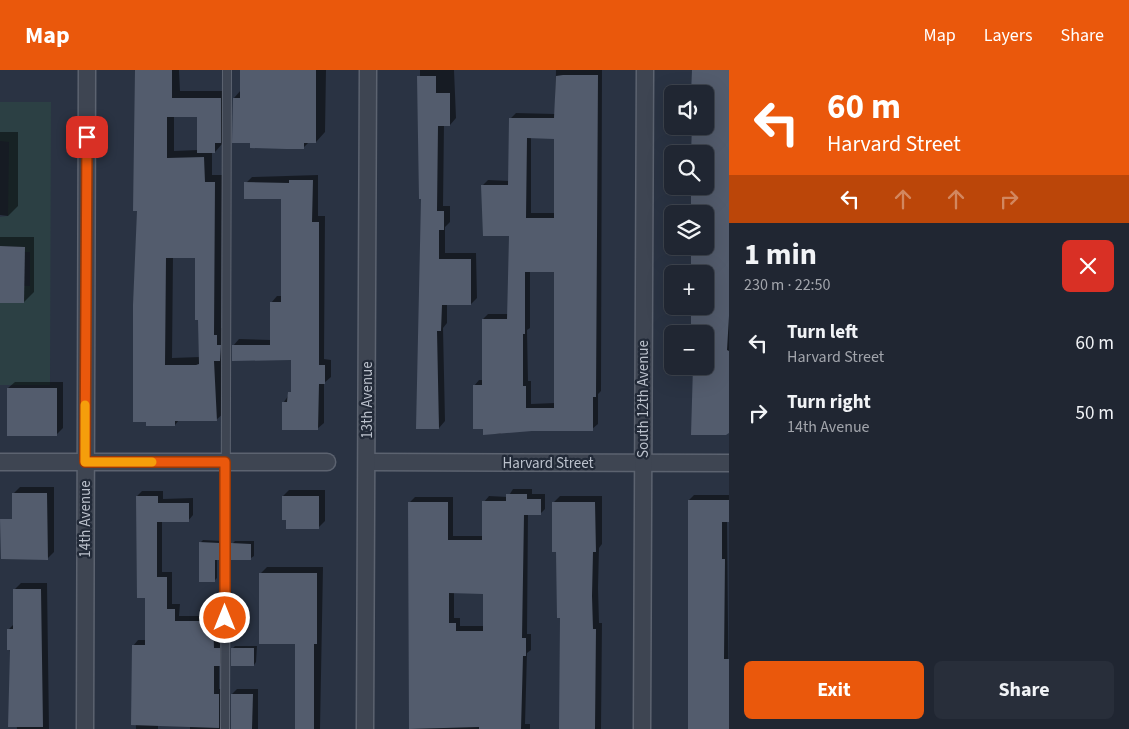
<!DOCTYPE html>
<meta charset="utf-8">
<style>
:root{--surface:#202632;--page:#282e3a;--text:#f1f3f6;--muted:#a2a5ac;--line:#3d434d;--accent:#ea580c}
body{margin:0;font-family:"Source Sans 3",sans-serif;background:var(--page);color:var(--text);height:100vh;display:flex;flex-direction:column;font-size:19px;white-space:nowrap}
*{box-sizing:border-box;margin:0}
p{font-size:16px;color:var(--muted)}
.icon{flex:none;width:28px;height:28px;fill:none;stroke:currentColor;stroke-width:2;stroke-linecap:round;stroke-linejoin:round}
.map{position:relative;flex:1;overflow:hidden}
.panel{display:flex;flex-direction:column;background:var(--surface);width:400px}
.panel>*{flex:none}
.top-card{background:#ea580c;color:#fff;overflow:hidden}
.tools{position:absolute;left:664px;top:15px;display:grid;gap:10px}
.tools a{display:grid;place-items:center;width:50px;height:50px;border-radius:8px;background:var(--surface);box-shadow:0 5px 20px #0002,0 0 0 1px var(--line);font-size:25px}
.pin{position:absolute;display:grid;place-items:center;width:42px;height:42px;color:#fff;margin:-21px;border-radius:10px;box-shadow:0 2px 8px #0006}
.me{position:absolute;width:55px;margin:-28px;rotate:0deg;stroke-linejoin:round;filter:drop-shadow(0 0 4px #0008)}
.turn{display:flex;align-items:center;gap:18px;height:105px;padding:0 15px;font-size:22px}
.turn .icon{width:65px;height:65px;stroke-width:2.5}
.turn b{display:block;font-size:35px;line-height:42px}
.lanes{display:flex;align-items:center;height:48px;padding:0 15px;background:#0003;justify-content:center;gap:25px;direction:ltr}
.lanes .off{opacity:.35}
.round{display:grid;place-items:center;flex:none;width:52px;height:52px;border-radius:8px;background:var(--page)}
.head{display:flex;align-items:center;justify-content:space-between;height:85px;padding:0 15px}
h1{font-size:30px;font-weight:700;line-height:38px}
.primary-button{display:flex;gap:10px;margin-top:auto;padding:10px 15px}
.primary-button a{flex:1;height:58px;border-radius:8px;background:var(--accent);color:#fff;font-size:20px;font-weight:700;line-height:58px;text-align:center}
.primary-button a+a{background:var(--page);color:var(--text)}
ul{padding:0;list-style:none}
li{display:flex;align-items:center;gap:15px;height:70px;padding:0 15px}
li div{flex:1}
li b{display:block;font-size:19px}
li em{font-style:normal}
header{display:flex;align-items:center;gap:30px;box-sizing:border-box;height:70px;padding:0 25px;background:var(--accent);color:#fff}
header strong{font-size:24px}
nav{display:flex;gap:28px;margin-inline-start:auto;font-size:18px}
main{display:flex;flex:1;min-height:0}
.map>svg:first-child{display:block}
.green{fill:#2c4044}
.shadow{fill:#0007;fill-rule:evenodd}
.building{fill:#535c6d;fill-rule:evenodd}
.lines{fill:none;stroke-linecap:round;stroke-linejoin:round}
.lane-casing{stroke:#5c6370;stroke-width:10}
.street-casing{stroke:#5c6370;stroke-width:19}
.lane{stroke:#3e4552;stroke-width:8}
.street{stroke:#3e4552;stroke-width:16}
.route-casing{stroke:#983908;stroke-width:12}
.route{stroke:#ea580c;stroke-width:9}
.slow{stroke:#f59e0b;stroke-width:9}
.labels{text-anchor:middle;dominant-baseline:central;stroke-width:4.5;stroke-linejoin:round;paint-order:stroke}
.street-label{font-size:15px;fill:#bbc1cc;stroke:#222a38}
</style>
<header>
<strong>Map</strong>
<nav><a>Map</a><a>Layers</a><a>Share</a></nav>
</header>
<main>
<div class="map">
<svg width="729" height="659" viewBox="0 0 729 659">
<rect width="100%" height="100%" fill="#2a3343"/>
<path class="green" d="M0,32h51l-1,283h-50v-82h24v-17h6v-34h-6v-5l-24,-1v-29l8,-1 1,-74 -9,-1z"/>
<g class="shadow">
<path d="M136,0h43l1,21h48v43l-6,6v4l-7,8h-3v23h10l-1,153h3l4,24 -7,6 3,55 -8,7h-37l-4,5 -37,-216zM174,45h24v35l-24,1zM173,186l24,1 3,100 -28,1z"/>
<path d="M242,0h84l-1,62 -9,10h-7l-5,5 -70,-49 7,-8z"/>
<path d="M420,0h34l2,48 -6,7 -6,-1 -1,82h7v16l-5,5v26h31l1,45 -6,6h-24v19l-4,5 2,93 -6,7 -17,-230h-2z"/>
<path d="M556,0h46l-1,321 -3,3v30l-6,5 -89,2 -3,3h-16l-10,-48 5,-6h4v-61l5,-5h20l3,-79 -29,-49 6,-6 22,1v-62l6,-6 39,1zM531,67l25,1v75h-25zM530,201h25v132l-24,1v-23h-3l-1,-51 3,-2z"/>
<path d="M693,0h36v363l-35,-61h-2v-6h13v-32h-16l3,-5v-15l-4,-3v-5h17v-212z"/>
<path d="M0,62h18v74l-10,10 -8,-1z"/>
<path d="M318,105v41h7l-1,143 7,1v17l-7,6v40l-7,6 -33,-27 8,-12v-31l-59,-13 6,-7 32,1v-37l6,-7h5v-98l-36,-15 6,-6z"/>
<path d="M0,167h34v55l-10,10h-24z"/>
<path d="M15,312h48v46l-7,7 -48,-47z"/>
<path d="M20,417h34v65l-6,6 -35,-64z"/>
<path d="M513,419h19v5h13v15l-5,5h-12l-1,120h4v16l-4,3 -2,71h5v5h-120v-227l5,-5h38v39h30l1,-34 5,-6 19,1zM454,522h30l1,34h-25v-8h-6z"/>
<path d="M289,420h36v31l-7,7 -35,-32z"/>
<path d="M142,421h21v8l30,-1v17l-5,6h-26v51h10v32h8l-1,12h39l1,27h5v17l-5,5v24h5l3,40h4h-41v-5h-32v5h-22l-3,-83 5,-6h8v-43l-9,-101z"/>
<path d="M694,425h35v26h-2l2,208h-40v-229z"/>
<path d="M560,426h42v48l-3,4 -1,40 1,35h3l-1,106h-41l1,-112 -8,-114z"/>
<path d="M203,470l19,1v15l-5,3v19l-3,3 -14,-38z"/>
<path d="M235,471h19v15l-3,2 -19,-14z"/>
<path d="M267,497h56l-3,162h-25l1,-87 -36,-68z"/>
<path d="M21,513h26l2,146h-32l-9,-99 6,-6v-34z"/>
<path d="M235,576h22l-1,16 -2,3 -22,-16z"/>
<path d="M237,619h21v40h-26v-35z"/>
</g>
<g class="building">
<path d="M135,0h37v28h49v45h-6v10h-18v-36h-30v41l37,-1 1,25h10l-1,153h3v10h4l-1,16h-6l3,60h-42v5h-29v-4h-13v-117l4,-94h-4zM166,188h29v62h3l1,44 -3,1h-31z"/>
<path d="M240,0h76v73h-12v6h-18l-36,-1v-5h-18l1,-45h7z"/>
<path d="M692,0h37v246l-2,34 2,1v82l-3,2h-35l2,-69h12v-32h-14v-28h14v-32h-14v-28h14v-32h-14v-28h14v-32h-14l1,-28h13v-32h-14z"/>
<path d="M563,5h35l-2,322h-3v34h-61l-49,4v-6h-10v-44h9v-66h25l2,-83h-26l-2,-51h27l1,-67h45l2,-42zM527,68l27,1v79h-28zM525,202h29v136h-28v-22h-3v-52h2z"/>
<path d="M417,6h19v17h14v33h-12l-1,85h7v19h-5v29h32v46h-29l-1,26h-4l2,98h-23l5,-230h-2z"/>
<path d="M289,110h24l-1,42h7v143h6v19h-6l-1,46h-36v-28h5l1,-10h3v-32l-59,1v-16h38v-43h11v-103h-37v-17l45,1z"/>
<path d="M0,176l25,1 -1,56h-24z"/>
<rect x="7" y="318" width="50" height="48"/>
<path d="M12,423h35l1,67 -47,-1 -1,-40h12z"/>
<path d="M506,424h21v5h14v16h-17l-2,123h4v18h-3l-2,73h-42v-2l-70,2 -1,-227h40v38h34v-39h24zM449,523l34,1v37h-27v-8h-7z"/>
<path d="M136,426h22v7h31v19h-32v55h10v32h8v12h38l1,27h6v18h-6v28h5v34l-88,-3 1,-80h13v-47h-8z"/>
<path d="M282,426h37v33h-33v-9h-4z"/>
<path d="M688,430h41v22h-7v37h3l-1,100h5v70h-41z"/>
<path d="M552,432h43l1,50h-3l-1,44 1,33h3l-1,100h-36l1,-111h-3l-1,-66h-4z"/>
<path d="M199,472l21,1v17h-5v22h-16z"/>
<path d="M231,473l20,1v16h-20z"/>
<path d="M259,503h58v71h-3v85h-19v-85h-36z"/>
<path d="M13,519h28l2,138h-35l2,-77h-3v-21h6z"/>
<rect x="231" y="578" width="23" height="18"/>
<path d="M231,624h22l-1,35h-21z"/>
</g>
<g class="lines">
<defs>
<path id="lane" d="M225,659l2,-659"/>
<g id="street">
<path d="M0,392h327"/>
<path d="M367,392l362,1"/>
<path d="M85,659l2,-659"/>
<path d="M365,659l3,-659"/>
<path d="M642,659l3,-659"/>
</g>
</defs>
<use href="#lane" class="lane-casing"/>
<use href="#street" class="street-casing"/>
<use href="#lane" class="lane"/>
<use href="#street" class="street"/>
</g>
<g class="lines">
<defs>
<path id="route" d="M87,67l-2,325h140v156"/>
</defs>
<use href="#route" class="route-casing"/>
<use href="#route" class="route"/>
<path class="slow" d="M85,335v57h67"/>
</g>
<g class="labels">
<g class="street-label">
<text transform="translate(643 329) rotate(-90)">South 12th Avenue</text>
<text transform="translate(367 330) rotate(-90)">13th Avenue</text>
<text x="548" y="393">Harvard Street</text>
<text transform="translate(85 449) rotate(-90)">14th Avenue</text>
</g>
</g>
</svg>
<div class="tools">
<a><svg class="icon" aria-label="sound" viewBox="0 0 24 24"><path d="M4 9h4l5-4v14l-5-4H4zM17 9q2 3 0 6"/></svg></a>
<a><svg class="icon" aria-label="search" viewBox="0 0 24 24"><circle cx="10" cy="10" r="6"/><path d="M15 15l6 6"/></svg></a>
<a><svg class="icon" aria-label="layers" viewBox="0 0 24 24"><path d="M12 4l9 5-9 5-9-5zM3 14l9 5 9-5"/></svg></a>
<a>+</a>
<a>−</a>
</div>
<div class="pin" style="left:87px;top:67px;background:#d93025"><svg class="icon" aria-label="arrive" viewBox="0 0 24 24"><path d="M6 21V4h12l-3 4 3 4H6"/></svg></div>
<svg class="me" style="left:225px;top:548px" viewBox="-20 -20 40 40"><circle r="17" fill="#ea580c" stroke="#fff" stroke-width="3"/><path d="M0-11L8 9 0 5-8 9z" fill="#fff"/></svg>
</div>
<section class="panel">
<div class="top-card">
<div class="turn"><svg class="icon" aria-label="left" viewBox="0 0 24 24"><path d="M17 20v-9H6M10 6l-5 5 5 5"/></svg><div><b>60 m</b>Harvard Street</div></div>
<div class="lanes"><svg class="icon" aria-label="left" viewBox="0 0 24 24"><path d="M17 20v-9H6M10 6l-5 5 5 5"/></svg><svg class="icon off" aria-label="ahead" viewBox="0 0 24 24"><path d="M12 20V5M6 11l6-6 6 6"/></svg><svg class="icon off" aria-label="ahead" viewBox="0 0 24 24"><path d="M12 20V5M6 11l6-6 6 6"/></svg><svg class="icon off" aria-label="right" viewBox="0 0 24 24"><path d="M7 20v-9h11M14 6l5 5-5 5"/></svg></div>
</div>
<div class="head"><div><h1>1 min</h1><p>230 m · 22:50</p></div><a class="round" style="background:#d93025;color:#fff"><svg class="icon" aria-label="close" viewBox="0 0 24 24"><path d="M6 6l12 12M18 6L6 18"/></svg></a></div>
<ul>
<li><svg class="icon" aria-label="left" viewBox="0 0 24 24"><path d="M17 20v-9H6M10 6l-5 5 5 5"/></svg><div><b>Turn left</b><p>Harvard Street</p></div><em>60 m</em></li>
<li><svg class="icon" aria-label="right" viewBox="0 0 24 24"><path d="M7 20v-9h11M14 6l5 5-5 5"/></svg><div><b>Turn right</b><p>14th Avenue</p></div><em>50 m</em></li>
</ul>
<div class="primary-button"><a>Exit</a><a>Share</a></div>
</section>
</main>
